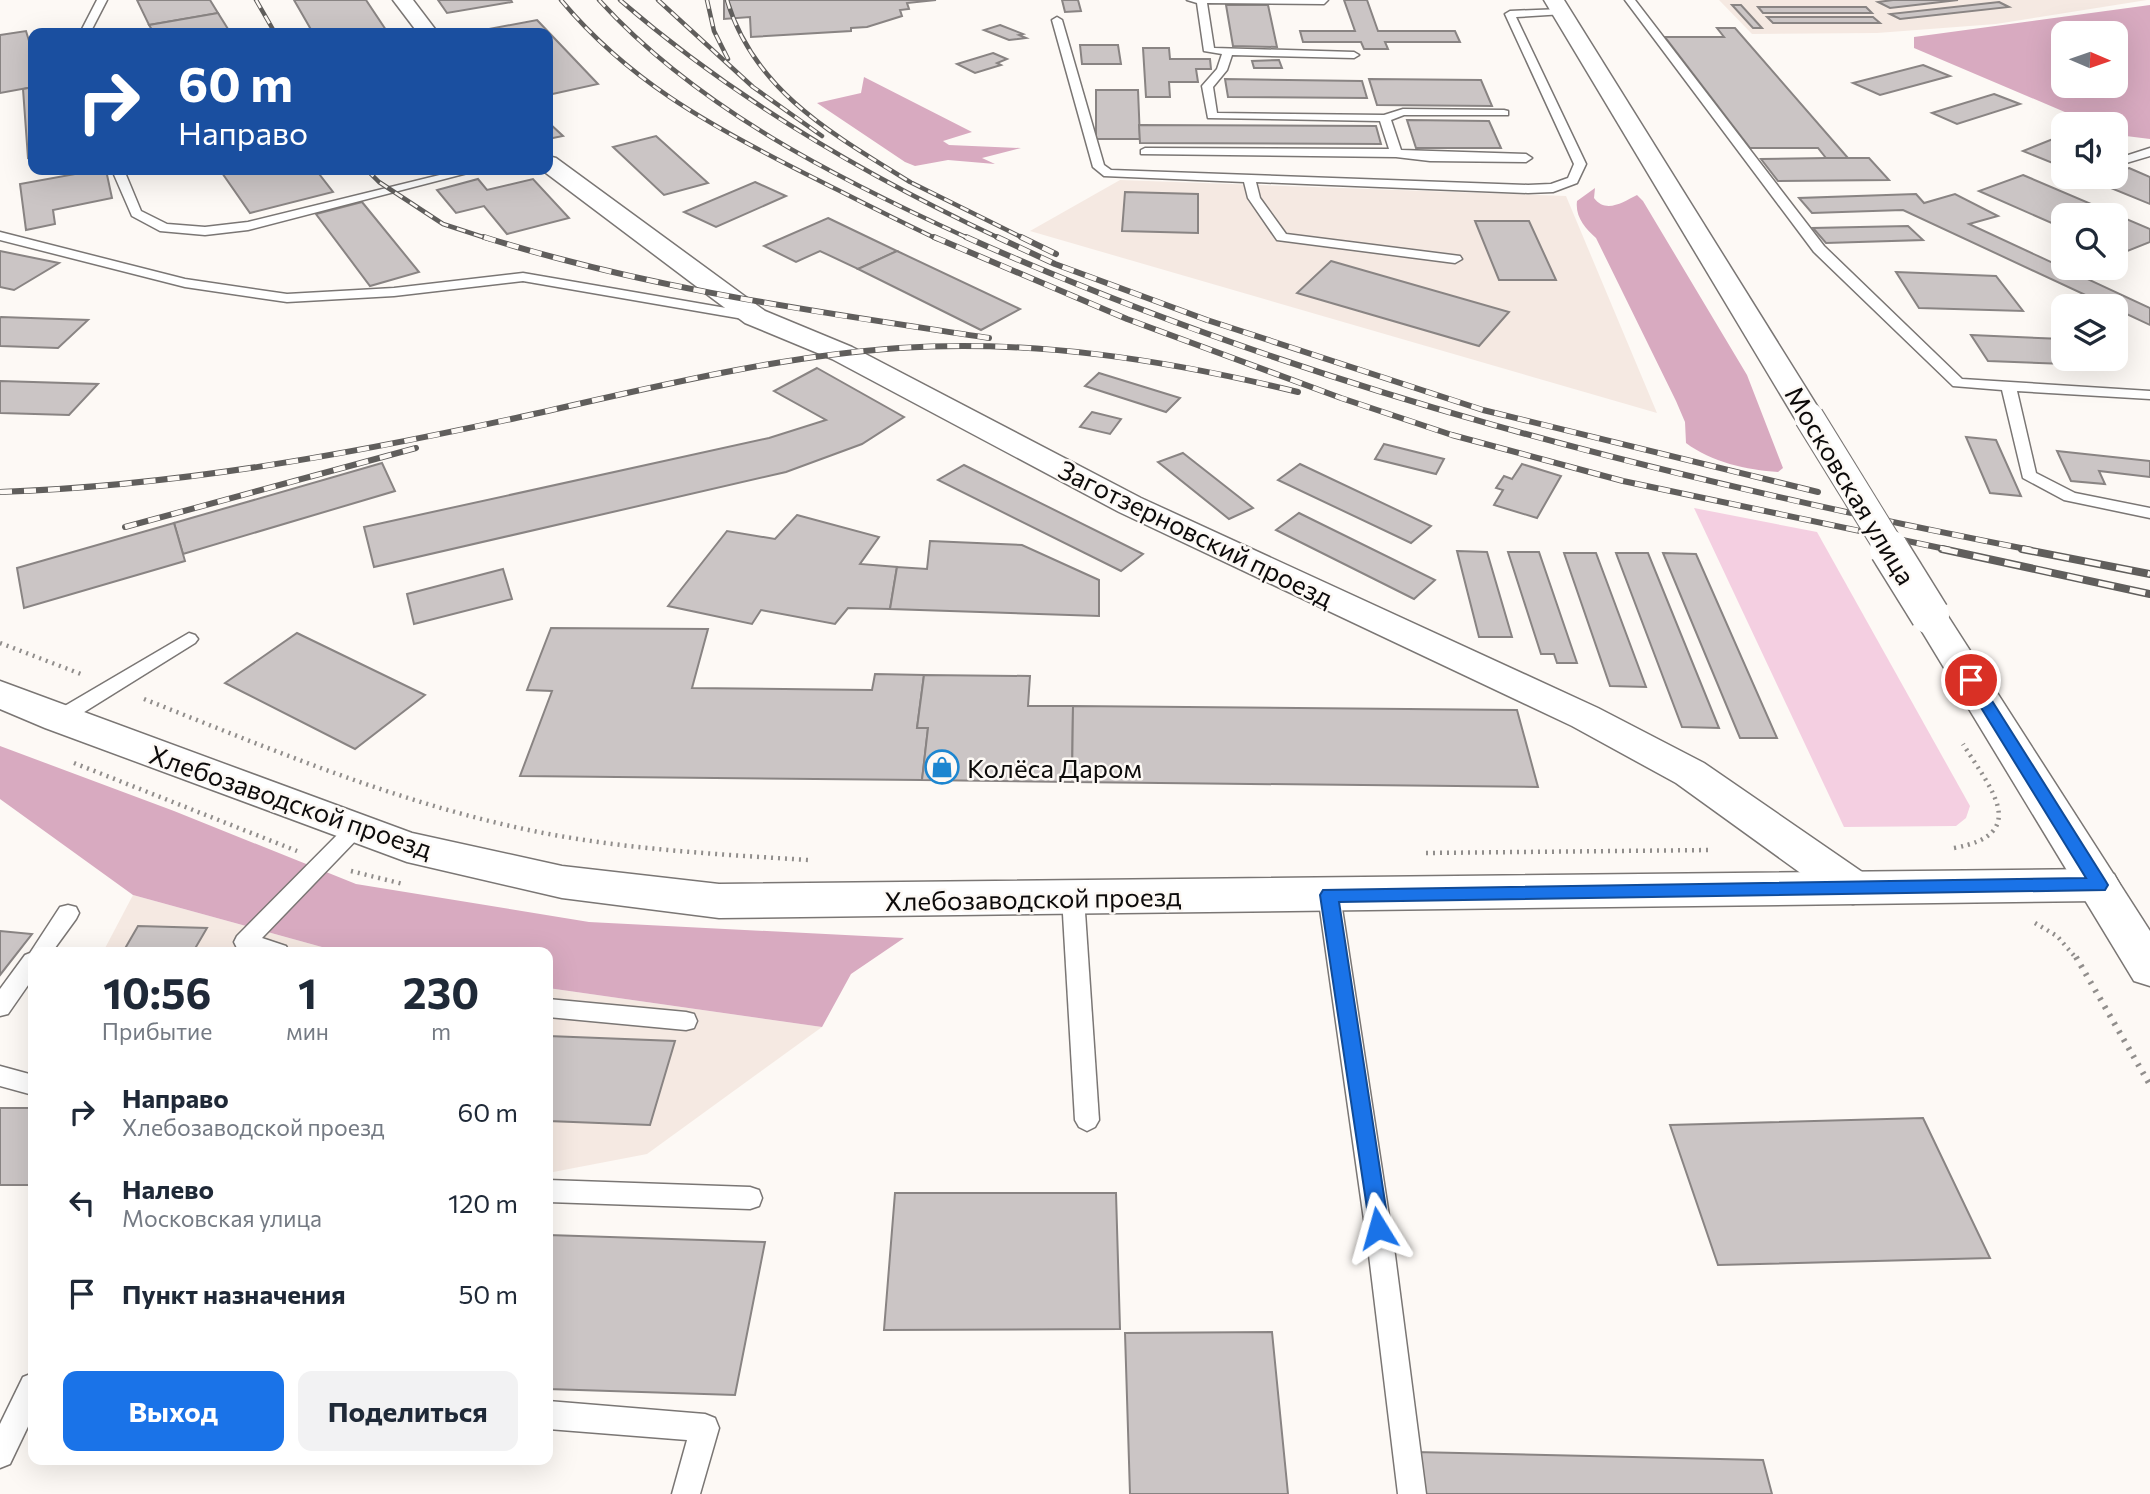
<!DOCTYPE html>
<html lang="ru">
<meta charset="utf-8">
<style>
:root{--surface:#fff;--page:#f2f2f3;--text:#1f2937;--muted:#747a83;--accent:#1a73e8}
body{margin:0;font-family:Commissioner,sans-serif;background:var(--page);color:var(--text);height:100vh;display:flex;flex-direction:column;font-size:26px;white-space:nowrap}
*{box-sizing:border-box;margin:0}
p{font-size:23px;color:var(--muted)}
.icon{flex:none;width:38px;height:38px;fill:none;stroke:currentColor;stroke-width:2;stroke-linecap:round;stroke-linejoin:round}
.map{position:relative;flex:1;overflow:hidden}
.panel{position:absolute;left:28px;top:947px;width:525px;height:518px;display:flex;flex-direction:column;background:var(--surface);border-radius:14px;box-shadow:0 7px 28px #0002}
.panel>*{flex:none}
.banner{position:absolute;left:28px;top:28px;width:525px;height:147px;border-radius:14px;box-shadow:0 7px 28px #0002;background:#1a4fa0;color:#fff;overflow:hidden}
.needle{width:46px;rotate:92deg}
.controls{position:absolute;left:2051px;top:21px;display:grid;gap:14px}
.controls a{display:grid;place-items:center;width:77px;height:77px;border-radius:14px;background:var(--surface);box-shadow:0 7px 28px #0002;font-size:35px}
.pin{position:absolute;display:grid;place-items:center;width:60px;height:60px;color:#fff;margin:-30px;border:4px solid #fff;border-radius:50%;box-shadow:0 2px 7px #0007}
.me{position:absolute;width:77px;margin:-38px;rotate:352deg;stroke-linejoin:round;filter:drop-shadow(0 0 5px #0008)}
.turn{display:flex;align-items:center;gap:24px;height:147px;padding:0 35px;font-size:32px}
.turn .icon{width:91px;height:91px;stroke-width:2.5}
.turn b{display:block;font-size:49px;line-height:60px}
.eta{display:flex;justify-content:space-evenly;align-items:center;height:119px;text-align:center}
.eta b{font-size:42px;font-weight:700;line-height:49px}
.action{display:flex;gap:14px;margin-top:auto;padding:14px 35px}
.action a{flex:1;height:80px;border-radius:14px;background:var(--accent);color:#fff;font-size:28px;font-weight:700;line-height:80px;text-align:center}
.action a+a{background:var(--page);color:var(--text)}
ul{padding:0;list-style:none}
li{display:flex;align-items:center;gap:21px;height:91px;padding:0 35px}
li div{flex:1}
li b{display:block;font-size:26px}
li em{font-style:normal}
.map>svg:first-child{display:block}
.built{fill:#f5e9e2}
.green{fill:#f4cfe1}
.forest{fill:#d8aac0;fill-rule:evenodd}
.building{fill:#cbc5c5;stroke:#898483;stroke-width:2}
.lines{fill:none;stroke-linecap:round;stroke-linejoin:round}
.service-casing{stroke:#7a7674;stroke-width:3}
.minor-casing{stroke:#7a7674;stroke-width:3}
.tertiary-casing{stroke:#7a7674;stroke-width:3}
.secondary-casing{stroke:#7a7674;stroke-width:3}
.path-far1{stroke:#918e8c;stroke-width:4.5;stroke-dasharray:2 5;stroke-linecap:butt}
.path{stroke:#918e8c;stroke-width:6;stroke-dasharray:2.5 7;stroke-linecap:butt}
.service{fill:#fff;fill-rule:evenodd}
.minor{fill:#fff;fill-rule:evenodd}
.tertiary{fill:#fff;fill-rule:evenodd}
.secondary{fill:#fff;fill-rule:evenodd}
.rail-far2-casing{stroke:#605e5c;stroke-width:4.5}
.rail-far1-casing{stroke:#605e5c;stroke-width:6}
.rail-casing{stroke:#605e5c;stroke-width:8}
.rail-far2{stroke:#fdf9f5;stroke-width:2.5;stroke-dasharray:9;stroke-linecap:butt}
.rail-far1{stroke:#fdf9f5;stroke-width:4.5;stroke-dasharray:12;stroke-linecap:butt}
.rail{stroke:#fdf9f5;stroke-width:5;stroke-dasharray:16;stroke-linecap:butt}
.secondary-bridge-far1-casing{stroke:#7a7674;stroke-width:31;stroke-linecap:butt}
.secondary-bridge-casing{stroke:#7a7674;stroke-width:41;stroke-linecap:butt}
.secondary-bridge-far1{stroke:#fff;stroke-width:29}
.secondary-bridge{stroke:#fff;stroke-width:38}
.route{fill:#1a73e8;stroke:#114b97;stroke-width:2}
.labels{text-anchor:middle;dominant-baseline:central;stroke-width:5;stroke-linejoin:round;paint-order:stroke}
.street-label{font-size:26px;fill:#0d0b0b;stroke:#fdf9f5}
.poi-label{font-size:26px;fill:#0d0b0b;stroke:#fdf9f5;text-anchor:start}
</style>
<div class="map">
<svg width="2150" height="1494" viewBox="0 0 2150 1494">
<rect width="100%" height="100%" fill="#fdf9f5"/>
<g class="built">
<path d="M1719,0h428l-151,24 -119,9 -125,1z"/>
<path d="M1120,180l446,16 91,217 -627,-182z"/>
<path d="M133,895l207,57h-237z"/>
<path d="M548,988l274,39 -175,127 -99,19z"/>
</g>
<path class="green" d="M1694,508l123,24 153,274 -4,12 -10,8 -112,1z"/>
<g class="forest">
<path d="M2150,5v134l-32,-4 -2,-11h-23l-179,-76v-11zM2063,33h53v53h-53z"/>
<path d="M864,77l108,55 -29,9 6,4 72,3 -39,10 13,6 -47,-4 -33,6 -10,-4 -88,-59 44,-10z"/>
<path d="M1595,188l-1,10c12,16 29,4 43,-3l6,6 104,174 36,93 -5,4c-31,-2 -67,-10 -92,-29l-1,-21 -9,-21 -80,-163c-11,-10 -21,-21 -19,-37z"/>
<path d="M0,746l174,65 182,73 233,38 315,16 -53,36 -29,53 -274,-39v-36h-208l-207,-57 -133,-96z"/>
</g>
<g class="building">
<path d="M137,0h73l8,13 -69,12z"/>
<path d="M294,0h72l22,33h-75z"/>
<path d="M438,0h73l1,2 -65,11z"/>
<path d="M724,0h212l-29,3 2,6 -9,1 2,6 -35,11 -16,1v3l-100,6 -1,-20 -26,2z"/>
<path d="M1062,0h16l3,11 -16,1z"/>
<path d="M1344,0h23l11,31h77l5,11h-75l3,7h-24l-3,-7h-58l-3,-11h55z"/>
<path d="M1893,0h65l-68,8 -12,-6z"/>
<path d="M1999,2l10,5 -109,12 -10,-5z"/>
<path d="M1226,5h42l9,42 -44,-1z"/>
<path d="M1732,5h9l21,23h-9z"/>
<path d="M1758,7h108l6,6h-109z"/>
<path d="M218,13l10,16 -23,4h-51l-5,-8z"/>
<path d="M1767,17h106l7,6h-107z"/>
<path d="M537,20l61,64 -50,11v-62h-80z"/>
<path d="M1000,25l23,9 -4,1 7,3 -17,2 -25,-10z"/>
<path d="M1717,28h18l113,130h-22l-8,-10h-68l-85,-111h59z"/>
<path d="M26,31l7,23v33l-33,6v-58z"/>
<path d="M1080,45h38l3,19h-39z"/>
<path d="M1143,48h26l1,11h40l1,10h-15l2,13h-29l1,15h-24z"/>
<path d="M993,53l14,6 -10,4 4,2 -26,8 -18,-9z"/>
<path d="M1279,60l3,8h-28l-2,-7z"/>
<path d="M1923,65l27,11 -70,19 -27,-12z"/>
<path d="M1225,79l137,2 5,17 -139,-1z"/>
<path d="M1369,79l112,1 11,26 -115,-1z"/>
<path d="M33,87v70l-5,1 -5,-69z"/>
<path d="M1096,90h42l2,49h-44z"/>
<path d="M1994,94l26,10 -63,20 -25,-11z"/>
<path d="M1407,120l82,1 12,27h-85z"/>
<path d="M548,122l15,14 -15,3z"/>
<path d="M1139,125l237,1 5,18 -241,-1z"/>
<path d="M2063,135v26l-8,3 -32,-13z"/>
<path d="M656,136l52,47 -44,12 -51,-48z"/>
<path d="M1826,158h43l20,22 -111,1 -17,-22z"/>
<path d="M2129,168l21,9v27l-56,-23 22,-4v-4z"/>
<path d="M97,170h9l6,28 -59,12 2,14 -29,6 -6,-46z"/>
<path d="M220,170h96l17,22 -83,21z"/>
<path d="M2023,175l127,54v13l-30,12 -4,-2v-37h-53v13l-84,-37z"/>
<path d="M478,179l9,11 46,-11 36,39 -62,16 -23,-28 -28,7 -19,-23z"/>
<path d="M755,182l31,14 -70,31 -32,-15z"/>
<path d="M1125,192l73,2v39l-76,-2z"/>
<path d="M1916,194l8,9 31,-9 43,22 -29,8 181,84v17l-34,-16v-3h-7l-206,-96 -91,3 -13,-15z"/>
<path d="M362,202l57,70 -49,14 -54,-72z"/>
<path d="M828,218l69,33 -39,18 -38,-18 -24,11 -32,-16z"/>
<path d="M1475,221h54l27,59h-57z"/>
<path d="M1908,226l15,14 -97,3 -13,-15z"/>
<path d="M0,251l59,12 -45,27 -14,-3z"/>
<path d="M897,251l123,58 -39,21 -123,-61z"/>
<path d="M1331,261l178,51 -30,34 -182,-53z"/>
<path d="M1896,272l100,4 27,35 -104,-3z"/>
<path d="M0,318l1,-1 87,3 -30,28 -58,-2z"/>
<path d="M1971,335l92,4v20h50l6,7 -131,-5z"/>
<path d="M817,368l87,49 -42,27 -76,28 -412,95 -10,-40 405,-89 57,-18 -52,-29z"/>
<path d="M1099,373l81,25 -14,14 -81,-26z"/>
<path d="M0,381l98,3 -29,31 -69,-2z"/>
<path d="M1092,412l29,7 -11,15 -30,-7z"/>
<path d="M1966,437l30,3 25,56 -31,-3z"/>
<path d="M1384,444l60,15 -8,15 -61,-15z"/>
<path d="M2057,451l93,10v16l-51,-6 6,13 -34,-3z"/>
<path d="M1183,453l70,55 -24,11 -71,-57z"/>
<path d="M382,463l13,28 -212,63 -9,-31z"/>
<path d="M1300,464l131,62 -20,17 -133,-63z"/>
<path d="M1522,464l39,12 -24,42 -43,-13 9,-15 -7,-2 8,-12 8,3z"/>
<path d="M964,465l179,89 -22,17 -183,-91z"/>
<path d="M1299,513l136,67 -21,19 -138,-69z"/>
<path d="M797,515l82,22 -19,27 37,3 -7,42 -42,-1 -13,16 -74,-14 -9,14 -84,-18 59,-75 48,8z"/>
<path d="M174,523l11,38 -161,47 -7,-40z"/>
<path d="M930,541l92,4 77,35v36l-209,-7 7,-42 30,2z"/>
<path d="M1457,551l30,1 25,85h-33z"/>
<path d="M1508,552h31l38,111h-20l-3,-9h-13z"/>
<path d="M1564,553h32l50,134 -36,-1z"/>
<path d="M1616,553h32l71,175 -37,-1z"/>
<path d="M1663,553l33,1 81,184h-37z"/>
<path d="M503,569l9,30 -98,25 -7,-30z"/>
<path d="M551,628l157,1 -16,59 180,2 3,-16 49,1 -7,53h11l-6,52 -402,-4 32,-85 -25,-1z"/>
<path d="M297,633l128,62 -70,54 -130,-66z"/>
<path d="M924,675l106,1 -2,30h45l-1,76 -150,-2 6,-52h-11z"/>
<path d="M1073,706l444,4 21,77 -466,-5z"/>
<path d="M138,926l69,2 -14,24h-70z"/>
<path d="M0,931l32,3 -32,41z"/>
<path d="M548,1036l127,5 -25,84 -102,-4z"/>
<rect x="0" y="1108" width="33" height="77"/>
<path d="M1923,1118l67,140 -272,7 -48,-140z"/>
<path d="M895,1193h221l4,136 -236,1z"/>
<path d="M548,1235l217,7 -30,153 -187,-6z"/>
<path d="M1272,1332l16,162h-158l-5,-161z"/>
<path d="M1415,1452l348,8 9,34h-352z"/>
</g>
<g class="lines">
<defs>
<g id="service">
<path d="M97,0h10l-17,33h-10z"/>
<path d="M1187,0h141l-4,4 -117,-1 7,45 140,4 5,3 -5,3 -122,-3 -5,15 -14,17 4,26 167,2 19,-6 101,1 4,1v4h-104l-13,5 10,30 125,4 6,4 -6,4 -96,-1 -34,-4 -255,-3v-4l4,-2 244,1 -9,-28 -172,-3 -6,-32 15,-17 5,-15 -18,-3 -7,-48z"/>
<path d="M1625,0h10l189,246 138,133 188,12v8l-133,-8 19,82 39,20 75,15v10l-86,-18 -41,-22 -21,-88 -49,-4 -139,-134z"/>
<path d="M1561,9l3,5 -48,3 70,147 -9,19 -24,9 -25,1 -272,-11 4,16 26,36 174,22 2,3 -7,4 -178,-23 -29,-42 -4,-16 -140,-6 -11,-9 -41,-147 5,-3 5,3 42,145 7,5 417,15 23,-1 17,-6 6,-14 -69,-150 5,-3z"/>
<path d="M2150,148v8l-34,10v-7z"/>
<path d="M112,170h12l17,41 26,13 38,3 43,-5 212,-52h19l-231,60 -43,5 -45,-4 -28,-15z"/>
<path d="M0,232l185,47 102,15 107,-6 129,-15 232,40 7,4 -7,4 -232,-40 -129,15 -107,6 -102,-15 -185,-47z"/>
<path d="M189,633l6,2 3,4 -3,4 -130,81h-14l-2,-5 2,-5z"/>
<path d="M356,820l7,3 3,5 -3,5 -101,105 24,8 3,6h-40l-12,-4 -3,-6 3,-6 112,-113z"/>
<path d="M1329,887l7,2 4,6 55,360 31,239h-28l-29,-239 -51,-360 4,-6z"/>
<path d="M1073,889l7,2 4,6 15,223 -4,7 -8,4 -8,-4 -4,-7 -13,-223 4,-6z"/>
<path d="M68,905l8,2 3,6 -3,6 -24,33h-19v26l-25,36 -8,2v-27l25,-34 5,-2 30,-46z"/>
<path d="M548,999l138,13 8,2 3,7 -3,7 -8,2 -138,-13z"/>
<path d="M0,1066l33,9v20l-33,-9z"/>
<path d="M548,1180l202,7 9,3 3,8 -3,8 -9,3 -202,-7z"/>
<path d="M33,1373v43l-23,48 -10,4v-44l23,-47z"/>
<path d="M548,1401l157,13 10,4 4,10 -19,66h-28l15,-54 -139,-11z"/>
</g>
<g id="minor">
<path d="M393,0h20l25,33h-20z"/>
<path d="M548,156l8,2 209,153 87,36 289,151 457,210 106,55 164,113 6,12 -6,12 -15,4 -15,-4 -162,-117 -104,-57 -453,-214 -287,-153 -87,-36 -203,-153h6z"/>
</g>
<path id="tertiary" d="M0,681l412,152 150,33 157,18 1380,-15 15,5 6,11 -6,11 -15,5 -1380,17 -157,-20 -155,-36 -362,-134 -45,-19z"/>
<g id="secondary">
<path d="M1544,0h20l260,417 -4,6 -11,3 -11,-3 -4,-6z"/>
<path d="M1930,604l12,3 208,324v55l-16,-5 -222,-366 6,-8z"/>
</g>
</defs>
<use href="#service" class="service-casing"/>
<use href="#minor" class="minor-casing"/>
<use href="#tertiary" class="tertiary-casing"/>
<use href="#secondary" class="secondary-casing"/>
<g class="path-far1">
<path d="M0,643l81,31"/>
<path d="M144,699c124,49 249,102 380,130 93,20 189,25 284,31"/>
<path d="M74,763l223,88"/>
<path d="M1954,848c78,-14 36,-60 9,-104"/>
<path d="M1426,853l285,-3"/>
<path d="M351,871l52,13"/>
<path d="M2035,923l22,13 20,23"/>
</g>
<path class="path" d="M2076,957l74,128"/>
<use href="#service" class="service"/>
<use href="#minor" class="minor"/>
<use href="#tertiary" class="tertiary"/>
<use href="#secondary" class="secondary"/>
<defs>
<g id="rail-far2">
<path d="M256,0l19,33"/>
<path d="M561,0c67,80 145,123 237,170 46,23 92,47 139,69"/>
<path d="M599,0c99,109 239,179 371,239"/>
<path d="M620,0c114,99 244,175 381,239"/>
<path d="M658,0l95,87 69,49"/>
<path d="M707,0l7,31 14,28"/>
<path d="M727,0c27,91 107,135 183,182"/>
<path d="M367,170l12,12 64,42 46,15"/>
<path d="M912,183l113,56"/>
</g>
<g id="rail-far1">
<path d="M484,237c165,52 335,75 505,101"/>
<path d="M934,237l193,82 214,79 111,37 171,46 327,69"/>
<path d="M966,237c340,152 701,242 1065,313"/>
<path d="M997,237l58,27 152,56 276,90 335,82"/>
<path d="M1021,237l35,17"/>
<path d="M0,492c175,-6 345,-37 516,-74 126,-28 254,-61 383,-70 135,-9 268,12 399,44"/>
<path d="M125,527l291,-79"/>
</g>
<g id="rail">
<path d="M1942,549l208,45"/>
<path d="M2022,549l128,25"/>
</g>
</defs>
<use href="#rail-far2" class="rail-far2-casing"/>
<use href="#rail-far1" class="rail-far1-casing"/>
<use href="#rail" class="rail-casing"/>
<use href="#rail-far2" class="rail-far2"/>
<use href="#rail-far1" class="rail-far1"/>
<use href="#rail" class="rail"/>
<defs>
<path id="secondary-bridge-far1" d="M1809,417l82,133"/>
<path id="secondary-bridge" d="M1889,549l41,66"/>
</defs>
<use href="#secondary-bridge-far1" class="secondary-bridge-far1-casing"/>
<use href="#secondary-bridge" class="secondary-bridge-casing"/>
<use href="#secondary-bridge-far1" class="secondary-bridge-far1"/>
<use href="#secondary-bridge" class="secondary-bridge"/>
</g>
<path class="route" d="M1971,675l6,2 128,203 3,5 -3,5 -766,12 50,326 -3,7 -8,3 -7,-3 -51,-340 3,-5 763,-12 -122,-198z"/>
<defs>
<symbol id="shop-ring" viewBox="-11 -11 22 22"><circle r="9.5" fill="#fdf9f5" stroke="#1d86d0" stroke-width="1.5"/><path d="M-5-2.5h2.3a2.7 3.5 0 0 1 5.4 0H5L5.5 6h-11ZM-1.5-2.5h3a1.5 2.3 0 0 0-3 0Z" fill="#1d86d0"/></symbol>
</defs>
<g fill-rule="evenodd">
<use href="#shop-ring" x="923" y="748" width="38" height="38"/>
</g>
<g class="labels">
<g class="street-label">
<text transform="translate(1851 485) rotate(59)">Московская улица</text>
<text transform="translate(1196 533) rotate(26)">Заготзерновский проезд</text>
<text transform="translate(291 801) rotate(19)">Хлебозаводской проезд</text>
<text transform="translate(1033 898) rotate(-1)">Хлебозаводской проезд</text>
</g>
<g class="poi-label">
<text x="967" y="767">Колёса Даром</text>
</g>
</g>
</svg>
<div class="controls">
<a><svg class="needle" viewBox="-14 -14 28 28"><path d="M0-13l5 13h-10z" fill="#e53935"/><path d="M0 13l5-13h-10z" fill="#747a83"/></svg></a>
<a><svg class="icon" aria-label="sound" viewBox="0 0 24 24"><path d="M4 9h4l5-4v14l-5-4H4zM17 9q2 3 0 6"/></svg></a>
<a><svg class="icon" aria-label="search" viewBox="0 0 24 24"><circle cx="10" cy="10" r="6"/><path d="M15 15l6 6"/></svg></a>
<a><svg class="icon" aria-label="layers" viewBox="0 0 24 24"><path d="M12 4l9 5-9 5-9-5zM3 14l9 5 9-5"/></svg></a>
</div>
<div class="pin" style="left:1971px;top:680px;background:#d93025"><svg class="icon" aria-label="arrive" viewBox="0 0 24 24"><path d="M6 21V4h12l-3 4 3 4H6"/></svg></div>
<svg class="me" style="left:1378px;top:1228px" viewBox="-20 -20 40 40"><path d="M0-17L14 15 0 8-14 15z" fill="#1a73e8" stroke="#fff" stroke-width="4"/></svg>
<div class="banner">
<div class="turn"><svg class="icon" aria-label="right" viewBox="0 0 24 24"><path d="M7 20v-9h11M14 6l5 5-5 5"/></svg><div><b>60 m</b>Направо</div></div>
</div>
<section class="panel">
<div class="eta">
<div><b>10:56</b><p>Прибытие</p></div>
<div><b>1</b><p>мин</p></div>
<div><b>230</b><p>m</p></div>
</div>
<ul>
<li><svg class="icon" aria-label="right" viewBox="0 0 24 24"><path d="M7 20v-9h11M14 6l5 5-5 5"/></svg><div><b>Направо</b><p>Хлебозаводской проезд</p></div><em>60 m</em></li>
<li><svg class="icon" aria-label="left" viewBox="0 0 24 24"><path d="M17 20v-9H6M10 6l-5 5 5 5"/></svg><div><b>Налево</b><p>Московская улица</p></div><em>120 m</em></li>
<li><svg class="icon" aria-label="arrive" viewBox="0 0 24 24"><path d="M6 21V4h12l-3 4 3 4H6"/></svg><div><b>Пункт назначения</b></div><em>50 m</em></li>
</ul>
<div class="action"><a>Выход</a><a>Поделиться</a></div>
</section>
</div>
